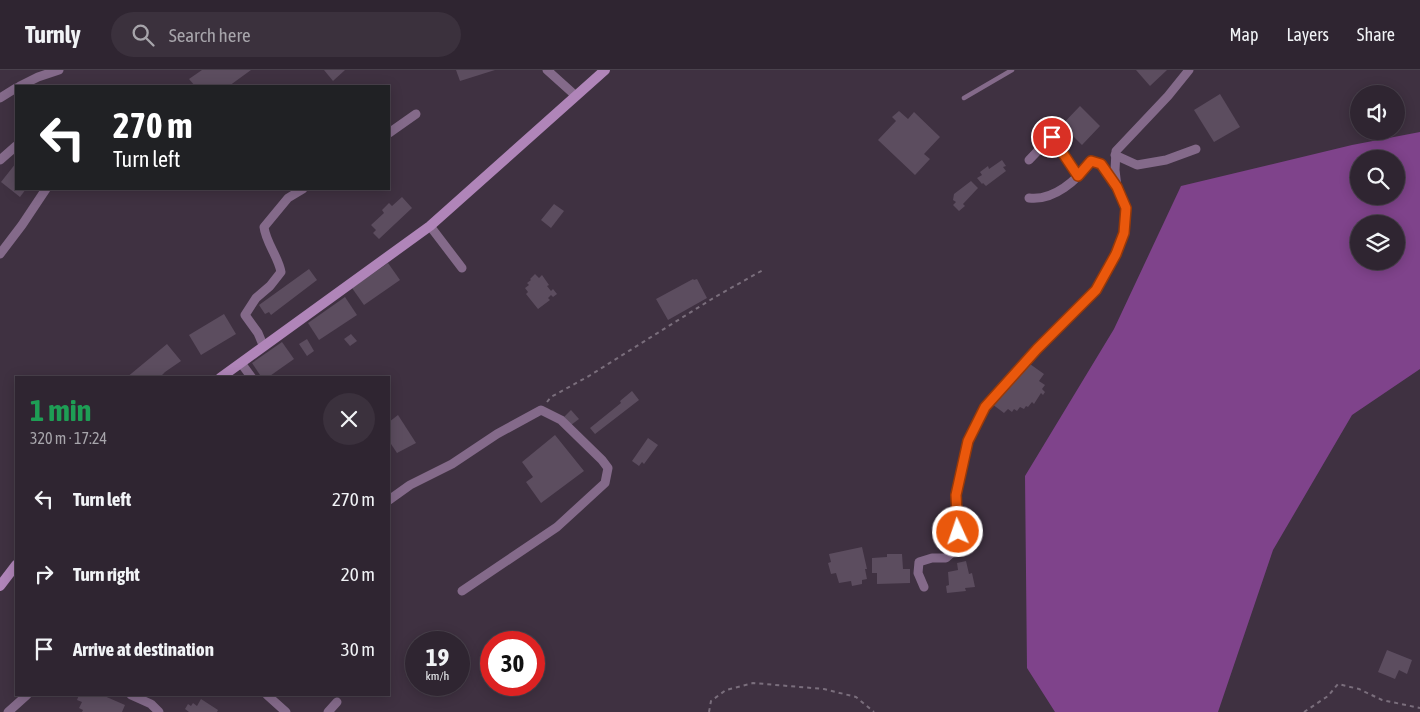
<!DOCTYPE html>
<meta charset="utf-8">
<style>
:root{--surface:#2f2531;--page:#3b313d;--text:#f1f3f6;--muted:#a7a5ab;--line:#4a424d}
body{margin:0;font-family:"Asap Condensed",sans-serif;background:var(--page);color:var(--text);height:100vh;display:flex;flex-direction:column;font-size:19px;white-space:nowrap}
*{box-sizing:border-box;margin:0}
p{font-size:16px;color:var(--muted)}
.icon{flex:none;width:28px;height:28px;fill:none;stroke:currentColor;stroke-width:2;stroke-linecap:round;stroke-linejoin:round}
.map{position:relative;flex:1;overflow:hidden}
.side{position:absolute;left:15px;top:306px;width:375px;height:320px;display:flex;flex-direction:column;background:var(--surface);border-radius:0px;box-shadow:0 2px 12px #0003,0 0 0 1px var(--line)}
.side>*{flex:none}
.banner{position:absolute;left:15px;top:15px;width:375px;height:105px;border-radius:0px;box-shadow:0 2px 12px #0003,0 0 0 1px var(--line);background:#202124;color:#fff;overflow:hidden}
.controls{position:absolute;left:1350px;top:15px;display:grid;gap:10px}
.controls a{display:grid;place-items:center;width:55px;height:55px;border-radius:50%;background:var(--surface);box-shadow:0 2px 12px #0003,0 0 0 1px var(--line);font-size:25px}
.speed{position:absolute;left:405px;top:561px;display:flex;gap:10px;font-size:25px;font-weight:700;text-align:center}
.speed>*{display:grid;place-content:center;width:65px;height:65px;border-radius:50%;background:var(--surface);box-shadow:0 2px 12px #0003,0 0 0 1px var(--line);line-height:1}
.speed small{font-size:12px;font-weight:400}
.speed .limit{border:8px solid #d22;background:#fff;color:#111}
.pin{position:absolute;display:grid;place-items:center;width:42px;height:42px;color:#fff;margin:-21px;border:2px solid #fff;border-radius:50%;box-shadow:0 1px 5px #0007}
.me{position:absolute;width:55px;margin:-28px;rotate:357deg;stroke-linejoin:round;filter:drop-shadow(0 0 4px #0008)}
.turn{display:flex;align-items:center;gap:18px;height:105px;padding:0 15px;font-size:22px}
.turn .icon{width:65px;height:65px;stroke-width:2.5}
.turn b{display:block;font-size:35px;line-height:42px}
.round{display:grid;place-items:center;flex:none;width:52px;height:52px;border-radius:26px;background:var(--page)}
.head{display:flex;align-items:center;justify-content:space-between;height:85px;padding:0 15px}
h1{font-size:30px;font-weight:700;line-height:38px;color:#1e9e55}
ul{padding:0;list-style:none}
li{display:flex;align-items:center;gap:15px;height:75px;padding:0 15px}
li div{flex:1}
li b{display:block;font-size:19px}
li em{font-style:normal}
header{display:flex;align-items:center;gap:30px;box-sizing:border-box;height:70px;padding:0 25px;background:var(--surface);border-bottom:1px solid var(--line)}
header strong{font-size:24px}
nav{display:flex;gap:28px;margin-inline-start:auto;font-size:18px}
.search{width:350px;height:45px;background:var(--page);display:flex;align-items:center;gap:12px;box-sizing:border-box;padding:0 18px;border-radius:28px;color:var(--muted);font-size:19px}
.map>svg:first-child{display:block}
.forest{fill:#7f438b;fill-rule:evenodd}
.building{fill:#5c4d5f}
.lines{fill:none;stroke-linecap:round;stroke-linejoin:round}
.path{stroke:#7a6e7c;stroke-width:2;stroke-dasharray:4 4;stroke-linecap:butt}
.service{stroke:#846a8a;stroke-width:4.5}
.minor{stroke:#846a8a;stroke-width:9}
.secondary{stroke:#b085b9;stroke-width:10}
.route-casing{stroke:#983908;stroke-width:12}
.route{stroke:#ea580c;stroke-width:9}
</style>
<header>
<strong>Turnly</strong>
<div class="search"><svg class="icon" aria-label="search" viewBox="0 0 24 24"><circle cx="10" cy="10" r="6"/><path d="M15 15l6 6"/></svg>Search here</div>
<nav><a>Map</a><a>Layers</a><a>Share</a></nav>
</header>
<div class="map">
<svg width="1420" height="642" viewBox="0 0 1420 642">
<rect width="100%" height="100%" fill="#3f3141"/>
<path class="forest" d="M1420,62v237l-68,46 -79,135 -55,162h-163l-28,-44 -2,-192 89,-147 67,-143 171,-41zM1359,89h37v37h-37zM1359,154h37v37h-37z"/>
<g class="building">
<path d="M202,0h49l-22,16h-34l-6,-7z"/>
<path d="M324,0h21l-12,11z"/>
<path d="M456,0h39l-35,11z"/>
<path d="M1136,0h31l-17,16z"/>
<path d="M1220,24l20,33 -26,15 -20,-32z"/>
<path d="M1080,36l20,20 -18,19 -10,-10 -4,4 -10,-10z"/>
<path d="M899,41l9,8 6,-7 26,25 -16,17 6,5 -15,16 -37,-35 18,-19 -4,-4z"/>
<path d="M1002,90l4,6 -3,1 3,4 -20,15 -3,-3 -1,1 -5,-6 5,-3 -2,-3 8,-6 1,3z"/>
<path d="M16,93v26h10l-6,8 -19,-15z"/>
<path d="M971,111l7,7 -15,16 2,2 -6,5 -6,-6 3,-3 -3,-2 1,-6z"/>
<path d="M402,127l10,11 -33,31 -6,-6 3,-3 -5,-5 13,-12 -2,-3 7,-7 3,3z"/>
<path d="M554,134l10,7 -13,17 -10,-8z"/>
<path d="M388,193l12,17 -36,25 -12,-17z"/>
<path d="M309,199l8,11 -46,35 -2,-3 -4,2 -6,-9z"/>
<path d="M535,204l4,4 3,-3 7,10 -2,1 4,5 2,-2 4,5 -4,3 -2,-2 -3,3 2,2 -12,9 -12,-15 2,-2 -3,-4 4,-3 -2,-2 4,-3 -1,-1z"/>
<path d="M693,209l1,1 3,-1 10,19 -39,22 -12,-21z"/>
<path d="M345,227l12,18 -38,25 -11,-17z"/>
<path d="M224,244l12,20 -35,21 -12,-20z"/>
<path d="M351,264l6,7 -7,5 -6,-7z"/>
<path d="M307,269l7,12 -7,5 -8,-12z"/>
<path d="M282,272l12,17 -27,19h-5l-10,-15z"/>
<path d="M167,274l14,17 -16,11 -3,3 1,1 -2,2h-35z"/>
<path d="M1030,294l14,10 -5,7 6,4 -3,4 3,3 -2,3 -2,-2 -7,11 -2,-2 -4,5 -2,-1 -2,3 -4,-2 -3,4 -3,-2 -2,3 -4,-3 -4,4 -12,-9 27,-32 3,2z"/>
<path d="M632,321l7,9 -44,34 -5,-6 31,-25 -1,-2z"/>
<path d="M571,340l8,9 -8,6 -7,-8z"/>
<path d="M398,345l18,28 -19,10 -8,-12v-19z"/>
<path d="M555,365l29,36 -43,32 -15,-21 7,-5 -11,-15z"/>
<path d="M648,368l10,7 -14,19 -2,-2 -3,4 -7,-5z"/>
<path d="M862,477l5,22h-2l2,10 -5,1v4l-10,2 -1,-5 -12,2 -3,-10 -5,1 -3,-11 3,-1 -2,-8z"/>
<path d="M887,484h15l1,15h7v14l-33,1v-11h-5v-15l15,-1z"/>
<path d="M966,491l3,13 3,-1 3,14 -10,1 1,3 -19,2 -1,-7 3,-1 -1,-13 10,-2 -1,-7z"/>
<path d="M1387,580l25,10 -5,14 -8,-4 -4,9 -17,-7z"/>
<path d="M79,625h23l23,10 -3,7h-40l1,-2 -4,-2 3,-6 -5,-2z"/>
<path d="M201,629l17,11 -1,2h-28l-4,-3 3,-5 3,2 2,-3 4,3z"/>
</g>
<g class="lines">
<g class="path">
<path d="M547,332l4,-5 38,-21 126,-79 48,-27"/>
<path d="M709,642l2,-11 15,-11 27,-7 71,6 32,8 18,15"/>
<path d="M1304,642l24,-16 10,-12 21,5 23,11 38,8"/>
</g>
<path class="service" d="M964,28l48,-28"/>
<g class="minor">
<path d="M547,0l29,26"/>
<path d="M20,16l18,-9 21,-7"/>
<path d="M0,28l16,-10"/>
<path d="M389,63l27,-19"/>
<path d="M1115,85l22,10 29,-5 30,-11"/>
<path d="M0,90l16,-14"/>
<path d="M1029,90l22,-23 27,39"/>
<path d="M1029,128c25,3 48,-18 62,-37l10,3 14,21"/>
<path d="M430,156l32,42"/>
<path d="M0,184l22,-29 24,-36"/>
<path d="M263,275l-5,-12 -13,-18 11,-17 14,-12 11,-14c-3,-16 -15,-29 -17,-45l24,-29 15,-9"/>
<path d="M241,293l11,15"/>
<path d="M389,430l21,-15 42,-21 45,-30 44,-24 20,10 41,40 6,8 -3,15 -48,44 -95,64"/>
<path d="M924,517l-6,-14 1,-11 13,-4h14l10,-9 2,-17 -2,-37 12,-54 17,-34 52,-58 59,-59 20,-36 8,-21 2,-25 -9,-21 -2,-17 1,-19 52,-55 21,-26"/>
<path d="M131,625l20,9 8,8"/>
<path d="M267,625l19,17"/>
<path d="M8,642l19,-17"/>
<path d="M328,642l9,-10"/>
</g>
<g class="secondary">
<path d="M220,308l210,-152 175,-156"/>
<path d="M0,516l16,-21"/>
</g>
</g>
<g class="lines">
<defs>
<path id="route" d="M958,462l-2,-37 12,-54 17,-34 52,-58 59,-59 20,-36 8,-21 2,-25 -9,-21 -16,-23 -10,-3 -13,15 -26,-39"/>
</defs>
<use href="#route" class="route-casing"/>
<use href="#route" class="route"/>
</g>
</svg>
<div class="controls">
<a><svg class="icon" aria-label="sound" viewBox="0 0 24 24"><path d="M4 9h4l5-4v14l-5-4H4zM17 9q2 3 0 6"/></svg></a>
<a><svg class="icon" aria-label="search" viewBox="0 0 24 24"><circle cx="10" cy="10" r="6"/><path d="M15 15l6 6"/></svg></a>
<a><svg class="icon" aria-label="layers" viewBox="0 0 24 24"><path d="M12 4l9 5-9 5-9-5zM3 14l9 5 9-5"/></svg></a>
</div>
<div class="speed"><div>19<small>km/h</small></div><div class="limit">30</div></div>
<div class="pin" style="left:1052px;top:67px;background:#d93025"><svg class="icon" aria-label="arrive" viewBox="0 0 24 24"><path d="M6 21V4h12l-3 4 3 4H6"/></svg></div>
<svg class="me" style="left:958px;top:462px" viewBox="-20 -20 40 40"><circle r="17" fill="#ea580c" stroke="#fff" stroke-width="3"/><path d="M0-11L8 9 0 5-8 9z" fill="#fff"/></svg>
<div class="banner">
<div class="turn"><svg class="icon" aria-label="left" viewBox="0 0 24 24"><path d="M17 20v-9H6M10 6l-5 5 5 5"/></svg><div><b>270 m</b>Turn left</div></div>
</div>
<section class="side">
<div class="head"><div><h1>1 min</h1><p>320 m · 17:24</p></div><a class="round"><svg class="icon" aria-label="close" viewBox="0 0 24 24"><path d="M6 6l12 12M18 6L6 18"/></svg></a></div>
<ul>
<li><svg class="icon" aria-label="left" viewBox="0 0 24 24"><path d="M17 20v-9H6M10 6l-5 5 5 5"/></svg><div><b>Turn left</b></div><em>270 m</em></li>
<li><svg class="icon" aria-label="right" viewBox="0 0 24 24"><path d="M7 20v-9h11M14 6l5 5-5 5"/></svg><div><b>Turn right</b></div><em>20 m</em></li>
<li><svg class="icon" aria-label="arrive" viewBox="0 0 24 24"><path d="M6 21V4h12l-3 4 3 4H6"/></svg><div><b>Arrive at destination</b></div><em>30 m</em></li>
</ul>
</section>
</div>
